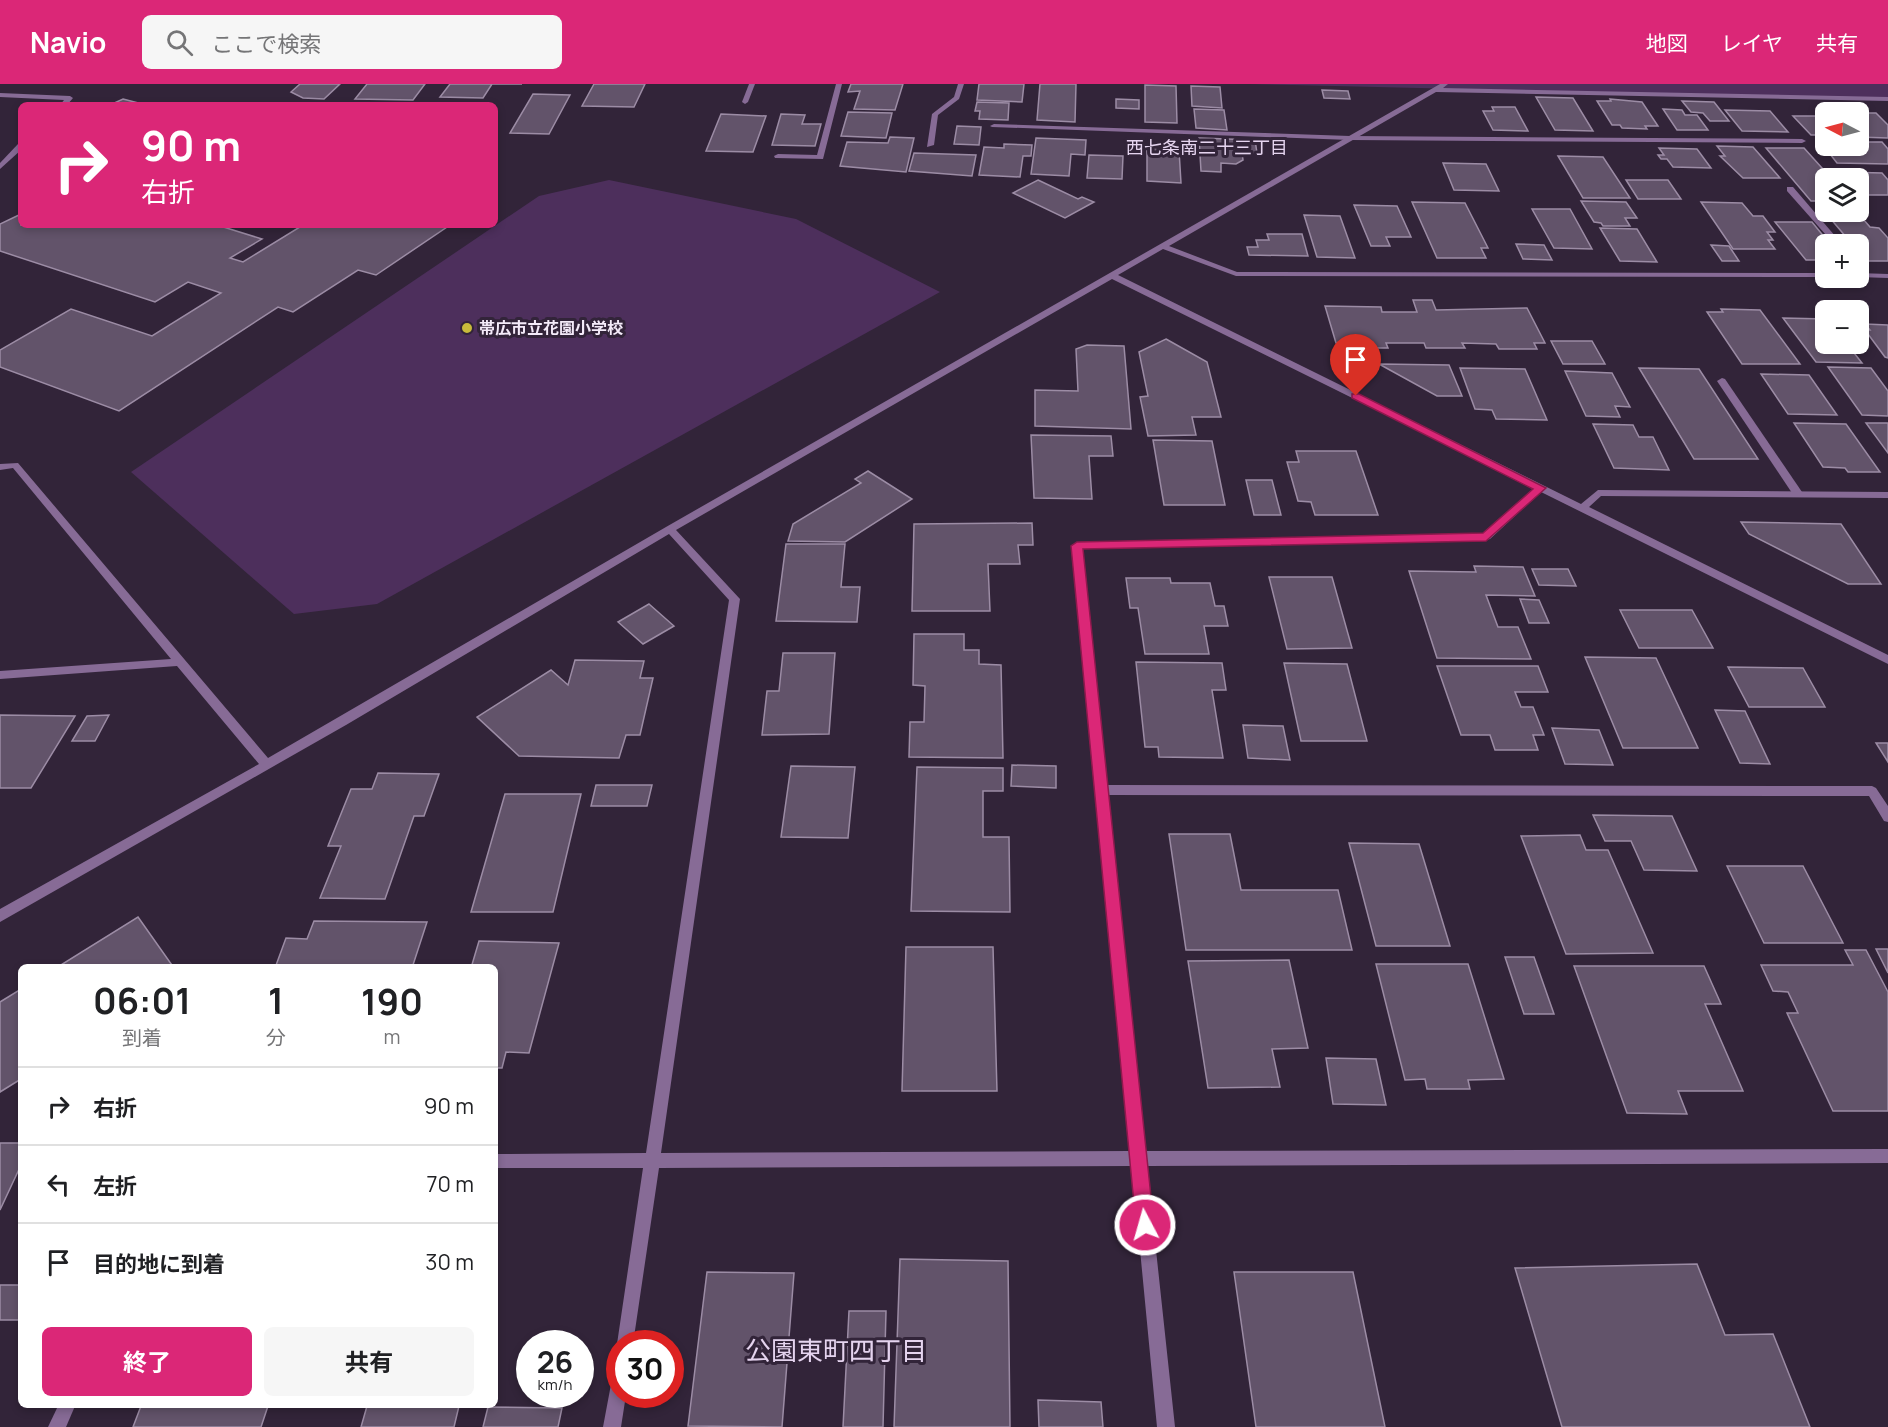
<!DOCTYPE html>
<html lang="ja">
<meta charset="utf-8">
<style>
:root{--surface:#fff;--page:#f6f6f6;--text:#202124;--muted:#757577;--line:#e0e0e0;--accent:#db2777}
body{margin:0;font-family:Manrope,"Noto Sans JP",sans-serif;background:var(--page);color:var(--text);height:100vh;display:flex;flex-direction:column;font-size:22px;white-space:nowrap}
*{box-sizing:border-box;margin:0}
p{font-size:20px;color:var(--muted)}
.icon{flex:none;width:33px;height:33px;fill:none;stroke:currentColor;stroke-width:2;stroke-linecap:round;stroke-linejoin:round}
.map{position:relative;flex:1;overflow:hidden}
.sheet{position:absolute;left:18px;top:880px;width:480px;height:444px;display:flex;flex-direction:column;background:var(--surface);border-radius:9px;box-shadow:0 3px 9px #0003}
.sheet>*{flex:none}
.banner{position:absolute;left:18px;top:18px;width:480px;height:126px;border-radius:9px;box-shadow:0 3px 9px #0003;background:#db2777;color:#fff;overflow:hidden}
.needle{width:39px;rotate:276deg}
.buttons{position:absolute;left:1815px;top:18px;display:grid;gap:12px}
.buttons a{display:grid;place-items:center;width:54px;height:54px;border-radius:9px;background:var(--surface);box-shadow:0 3px 9px #0003;font-size:30px}
.speed{position:absolute;left:516px;top:1246px;display:flex;gap:12px;font-size:30px;font-weight:700;text-align:center}
.speed>*{display:grid;place-content:center;width:78px;height:78px;border-radius:50%;background:var(--surface);box-shadow:0 3px 9px #0003;line-height:1}
.speed small{font-size:15px;font-weight:400}
.speed .limit{border:9px solid #d22;background:#fff;color:#111}
.pin{position:absolute;display:grid;place-items:center;width:51px;height:51px;color:#fff;margin:-62px -26px;border-radius:50% 50% 50% 0;rotate:-45deg;box-shadow:0 0 6px #0007}
.pin .icon{rotate:45deg}
.me{position:absolute;width:66px;margin:-33px;rotate:354deg;stroke-linejoin:round;filter:drop-shadow(0 0 4px #0008)}
.turn{display:flex;align-items:center;gap:21px;height:126px;padding:0 24px;font-size:27px}
.turn .icon{width:78px;height:78px;stroke-width:2.5}
.turn b{display:block;font-size:42px;line-height:51px}
.eta{display:flex;justify-content:space-evenly;align-items:center;height:102px;text-align:center}
.eta b{font-size:36px;font-weight:700;line-height:42px}
.button{display:flex;gap:12px;margin-top:auto;padding:12px 24px}
.button a{flex:1;height:69px;border-radius:9px;background:var(--accent);color:#fff;font-size:24px;font-weight:700;line-height:69px;text-align:center}
.button a+a{background:var(--page);color:var(--text)}
ul{padding:0;list-style:none}
li{display:flex;align-items:center;gap:18px;height:78px;padding:0 24px;border-top:2px solid var(--line)}
li div{flex:1}
li b{display:block;font-size:22px}
li em{font-style:normal}
header{display:flex;align-items:center;gap:36px;box-sizing:border-box;height:84px;padding:0 30px;background:var(--accent);color:#fff}
header strong{font-size:28px}
nav{display:flex;gap:33px;margin-inline-start:auto;font-size:21px}
.search{width:420px;height:54px;background:var(--page);display:flex;align-items:center;gap:15px;box-sizing:border-box;padding:0 21px;border-radius:9px;color:var(--muted);font-size:22px}
.map>svg:first-child{display:block}
.green{fill:#4d2f5c}
.building{fill:#62536a;stroke:#9c8ca5;stroke-width:1.5}
.lines{fill:none;stroke-linecap:round;stroke-linejoin:round}
.service{fill:#876b96;fill-rule:evenodd}
.minor{fill:#876b96;fill-rule:evenodd}
.route{fill:#db2777;stroke:#8e194d;stroke-width:1.5}
.poi-dot{fill:#c8bb3b;stroke:#322439;stroke-width:2}
.labels{text-anchor:middle;dominant-baseline:central;stroke-width:6;stroke-linejoin:round;paint-order:stroke}
.far-poi-label{font-size:16px;font-weight:bold;fill:#f4ebf9;stroke:#322439;text-anchor:start}
.far-neighbourhood-label{font-size:18px;fill:#e5d4ef;stroke:#322439}
.near-neighbourhood-label{font-size:26px;fill:#e5d4ef;stroke:#322439}
</style>
<header>
<strong>Navio</strong>
<div class="search"><svg class="icon" aria-label="search" viewBox="0 0 24 24"><circle cx="10" cy="10" r="6"/><path d="M15 15l6 6"/></svg>ここで検索</div>
<nav><a>地図</a><a>レイヤ</a><a>共有</a></nav>
</header>
<div class="map">
<svg width="1888" height="1343" viewBox="0 0 1888 1343">
<rect width="100%" height="100%" fill="#322439"/>
<g class="green">
<path d="M1249,0h639v15z"/>
<path d="M609,96l187,39 144,73 -563,312 -83,10 -163,-142 408,-276z"/>
</g>
<g class="building">
<path d="M300,0h40l-16,15 -21,-1 -12,-6z"/>
<path d="M367,0h58l-12,16 -58,-1z"/>
<path d="M450,0h72h-30l-9,14 -43,-1z"/>
<path d="M594,0h51l-11,23 -52,-1z"/>
<path d="M851,0h52l-8,26 -41,-1 6,-18 -12,1z"/>
<path d="M979,0h45l-2,18 -45,-2z"/>
<path d="M1040,0h36l-1,38 -38,-2z"/>
<path d="M1145,1l31,1 1,37 -32,-1z"/>
<path d="M1191,2l29,1 2,21 -30,-2z"/>
<path d="M1322,6l26,1 2,8 -26,-1z"/>
<path d="M533,10l37,1 -21,39 -39,-1z"/>
<path d="M1536,13l37,1 20,33 -38,-1z"/>
<path d="M123,15l23,6h-36z"/>
<path d="M1116,15l23,1v9l-23,-1z"/>
<path d="M1610,15l32,3 16,24h-13l2,3 -25,-1 -2,-3h-8l-15,-24h14z"/>
<path d="M1682,17l32,1 15,19h-19l-7,-8 -12,-1z"/>
<path d="M977,18l32,1 -1,17 -29,-1 1,-8h-5z"/>
<path d="M1492,23h23l13,24 -35,-1 -10,-19h11z"/>
<path d="M1194,25l30,1 3,20 -31,-2z"/>
<path d="M1663,25l19,1 3,5h12l11,15h-31z"/>
<path d="M1725,26l45,1 18,21 -46,-1z"/>
<path d="M848,28l44,1 -6,25 -45,-2z"/>
<path d="M1858,29h18l12,12v13l-30,-1z"/>
<path d="M721,30l45,2 -13,36 -47,-1z"/>
<path d="M781,30l24,1 -3,9h19l-6,22 -43,-1z"/>
<path d="M1793,32h31l2,19h-15z"/>
<path d="M957,42l24,1 -2,18 -25,-1z"/>
<path d="M890,53l24,1 -8,34 -66,-6 7,-24 41,1z"/>
<path d="M1036,54l50,2 -1,15 -14,-1 -2,22 -38,-2z"/>
<path d="M1199,54l56,2 2,13 -15,-1 1,8 -7,4 -15,-1v9l-20,-1z"/>
<path d="M1858,58h24l6,7v15l-51,-1 -14,-18 35,1z"/>
<path d="M1004,60l28,1 -1,11h-8l-3,21 -41,-2 5,-28 20,1z"/>
<path d="M1717,62l36,1 27,31h-37l-23,-22h5z"/>
<path d="M1147,64l32,2 2,33 -34,-2z"/>
<path d="M1659,64l38,1 14,19 -38,-1 -6,-8h-6l-3,-4h6z"/>
<path d="M1766,64h38l27,30h-5v23h-15z"/>
<path d="M914,69l62,2 -4,21 -63,-5z"/>
<path d="M1089,71l34,1 -1,23 -35,-1z"/>
<path d="M1558,72l45,1 27,41h-47z"/>
<path d="M1443,79l43,1 13,27 -45,-1z"/>
<path d="M1843,88l39,1 6,7v15h-24l-6,-6v-11h-9z"/>
<path d="M1038,96l40,19 4,-2 12,5 -29,16 -52,-25z"/>
<path d="M1626,96h42l13,19h-43z"/>
<path d="M1581,117l45,1 11,16h-12l5,8h-27l-2,-3 -7,-1z"/>
<path d="M1412,118l53,1 23,45h-7l5,10h-49z"/>
<path d="M1701,118l41,1 11,13h10l12,16h-8l6,8h-5l7,9h-42z"/>
<path d="M1354,121l43,1 14,31h-25l4,9h-19z"/>
<path d="M1532,125h38l22,40 -38,-1z"/>
<path d="M1824,127l33,1 13,15 9,1 9,10v23h-22l-8,-9v-8h-6z"/>
<path d="M21,130v11h196l45,14 -32,19 13,4 60,-37h147l-74,50 -18,-5 -65,42 -15,-5 -159,104 -119,-44v-17l71,-41 81,27 69,-43 -33,-11 -33,20 -155,-51v-27z"/>
<path d="M1304,131l36,1 15,42 -38,-1z"/>
<path d="M1775,138h37l18,22h-4v16h-20z"/>
<path d="M1600,144l37,1 20,33 -37,-1z"/>
<path d="M1267,150h35l6,22 -59,-1 -2,-8h11l-2,-7h13z"/>
<path d="M1516,160l28,1 8,15 -29,-1z"/>
<path d="M1711,161l18,1 10,15h-17z"/>
<path d="M1413,216h19l4,10 91,-2 18,35h-11l3,6h-38l-3,-5 -34,-1 3,5h-39l-2,-5h-38l2,5h-34l-1,-5h-17l-11,-37 56,1 1,5h35z"/>
<path d="M1721,225l39,1 40,54h-58l-35,-52h16z"/>
<path d="M1783,234l43,1v25h21l15,19 -46,-1z"/>
<path d="M1865,240l23,1v33l-3,-1 -20,-27h5z"/>
<path d="M1166,255l41,23 14,55h-29l4,18 -48,1 -8,-39 8,-1 -9,-44z"/>
<path d="M1551,257h41l13,23h-42z"/>
<path d="M1087,261l37,1 7,83 -96,-3v-36l43,1 -2,-42z"/>
<path d="M1379,280l70,1 13,31h-25z"/>
<path d="M1828,283l43,1 17,23v25l-26,-1z"/>
<path d="M1460,284l65,1 22,51 -51,-1 -4,-9 -17,-1z"/>
<path d="M1639,284l60,1 59,90h-64z"/>
<path d="M1565,287l47,2 18,34 -15,-1 5,11 -34,-1z"/>
<path d="M1761,290l48,1 28,40 -49,-1z"/>
<path d="M1794,339l52,1 34,48h-32l-3,-4 -22,-1z"/>
<path d="M1866,339h22v30z"/>
<path d="M1593,340l40,1 6,12h14l16,33 -55,-2z"/>
<path d="M1031,351l80,1 2,20h-24l3,43 -58,-1z"/>
<path d="M1153,356l59,1 13,64h-61z"/>
<path d="M1296,367h60l22,64h-63l-4,-13 -13,-1 -11,-39h12z"/>
<path d="M868,387l44,28 -67,43 -57,-1 5,-17 68,-41 -6,-4z"/>
<path d="M1246,396h26l9,35h-27z"/>
<path d="M1741,438l100,2 40,60h-33l-99,-50z"/>
<path d="M1032,439l1,22h-15l2,19h-32l2,47h-78l2,-87z"/>
<path d="M786,460h59l-4,43h19l-3,35 -81,-1z"/>
<path d="M1474,482l49,1 12,29 -49,-1 12,32h20l13,32 -94,-1 -28,-87 67,1z"/>
<path d="M1532,485h36l8,17 -37,-1z"/>
<path d="M1269,493h63l20,71 -65,1z"/>
<path d="M1126,494h44l1,5h39l5,23h9l4,20h-24l5,28h-64l-7,-46h-8z"/>
<path d="M1520,515l19,1 10,23h-20z"/>
<path d="M649,520l25,22 -31,18 -25,-22z"/>
<path d="M1620,526h72l21,38h-74z"/>
<path d="M914,550h50v16h15v14l22,1 2,93 -94,-1 1,-35h14l1,-36 -12,-1z"/>
<path d="M783,569h52l-6,81 -67,1 5,-44h12z"/>
<path d="M1585,573l71,1 42,90h-75z"/>
<path d="M575,576l69,1 -4,17h13l-13,57h-14l-7,23 -100,-2 -42,-39 74,-47 17,15z"/>
<path d="M1136,578l86,1 4,27h-14l11,68 -64,-1 -1,-10h-13z"/>
<path d="M1284,579l63,1 20,77h-66z"/>
<path d="M1437,582h101l10,26h-33l6,15h12l11,28h-11l5,15h-43l-5,-15h-29z"/>
<path d="M1728,583l75,1 22,39h-76z"/>
<path d="M1715,626l30,1 25,53 -30,-1z"/>
<path d="M0,631l75,1 -44,72h-31z"/>
<path d="M109,631l-14,26h-23l15,-25z"/>
<path d="M1243,641l40,1 7,34 -42,-2z"/>
<path d="M1552,644l47,2 14,35 -48,-1z"/>
<path d="M1876,659h12v19z"/>
<path d="M1012,681l44,1v22l-45,-2z"/>
<path d="M791,682l64,1 -7,71 -67,-1z"/>
<path d="M917,683l86,1v23h-20v46h26l1,75 -99,-1z"/>
<path d="M378,689l61,1 -15,42h-10l-29,83 -65,-1 21,-52h-13l23,-57h21z"/>
<path d="M596,701h56l-5,21h-56z"/>
<path d="M505,710h76l-28,118h-82z"/>
<path d="M1593,731l79,1 25,55 -53,-1 -13,-29h-26z"/>
<path d="M1169,750h61l11,56h97l14,60h-166z"/>
<path d="M1580,751l6,15h22l45,103 -87,1 -45,-118z"/>
<path d="M1349,759l70,1 31,102h-74z"/>
<path d="M1727,782h76l40,77h-79z"/>
<path d="M138,833l36,51h-118z"/>
<path d="M314,837l113,1 -15,46h-137l11,-30 21,1z"/>
<path d="M479,857l80,2 -30,110 -23,-1 -4,16h-7v-100h-24z"/>
<path d="M906,863h87l4,144h-95z"/>
<path d="M1876,865h12v24z"/>
<path d="M1845,866h21l22,42v119h-55l-46,-98h11l-10,-21 -15,-1 -12,-26h92z"/>
<path d="M1505,873h29l20,57h-30z"/>
<path d="M1289,876l19,88 -36,1 8,38 -72,1 -20,-127z"/>
<path d="M1376,880h92l36,115 -36,1 2,9h-43l-2,-10 -20,1z"/>
<path d="M1574,882h130l17,38h-16l38,87h-65l9,23 -60,-1z"/>
<path d="M21,905v90l-21,13v-90z"/>
<path d="M1326,974l50,1 10,46 -53,-1z"/>
<path d="M0,1059h21v22l-21,45z"/>
<path d="M900,1175l108,2 2,166h-116z"/>
<path d="M1697,1180l28,71 48,-1 37,93h-248l-47,-159z"/>
<path d="M707,1188l87,1 -12,154 -94,-1z"/>
<path d="M1234,1188h119l32,155h-129z"/>
<rect x="0" y="1201" width="21" height="35"/>
<path d="M849,1227h37l-3,116h-40z"/>
<path d="M1038,1316l63,2 2,25h-64z"/>
<path d="M141,1322h127l-7,21h-128z"/>
<path d="M367,1322h92l-5,21h-93z"/>
<path d="M488,1323l74,1 -4,19h-75z"/>
</g>
<g class="lines">
<g class="service">
<path d="M749,0h6l-7,18 -3,2 -3,-2z"/>
<path d="M836,0h6l-19,75 -48,-1 -1,-2 4,-2 39,1z"/>
<path d="M958,0h6l-5,15 -21,16 -4,30 -7,2 5,-33 22,-17z"/>
<path d="M994,40l356,12 452,3 4,2 -4,2 -452,-3 -358,-13 -2,-1z"/>
<path d="M1787,103h6l49,57h-8l-47,-53z"/>
<path d="M1858,182l10,7v4h-6l-4,-4z"/>
<path d="M1722,294l3,1 77,113v4h-8l-77,-115z"/>
</g>
<g class="minor">
<path d="M1440,0h8l-5,4 445,9v4l-452,-9 -267,154 68,26 589,1v4l-590,-1 -73,-27 -45,26 463,229 17,-14 290,2v6l-287,-2 -12,11 299,148v9l-347,-172 -51,47 -4,1 -403,9 24,236 765,1 4,2 12,18v16l-4,-1 -15,-25 -761,-1 38,356 742,-2v14l-741,3 28,261h-18l-25,-261 -473,2 -26,176h-13l-1,6 -2,-6 26,-176h-148v-14l151,-1 83,-553 -60,-66 -323,191 -346,197v-13l259,-145 -82,-98 -177,13v-8l171,-12 -158,-191 -13,2v-6l18,-1 250,295 398,-231zM1112,195l422,209 -51,46 -406,9 -5,3 23,241 -1,3 2,3 35,358 -470,2 79,-554 -64,-69z"/>
<path d="M0,9l70,3 3,2 -6,7h-7l4,-5 -64,-3z"/>
<path d="M18,60h3v6l-21,19v-6z"/>
<path d="M1858,189l30,1v4l-30,-1z"/>
<path d="M620,1287v24h6l-5,32h-18l9,-48 2,-6z"/>
<path d="M58,1322h17l-9,21h-18z"/>
</g>
</g>
<path class="route" d="M1352,310h7l187,94 -60,53 -403,8 71,676 -3,6 -6,3 -7,-3 -2,-6 -65,-679 6,-4 406,-9 50,-44 -181,-91z"/>
<circle class="poi-dot" cx="467" cy="244" r="6"/>
<g class="labels">
<g class="far-poi-label">
<text x="479" y="244">帯広市立花園小学校</text>
</g>
<g class="far-neighbourhood-label">
<text x="1207" y="63">西七条南二十三丁目</text>
</g>
<g class="near-neighbourhood-label">
<text x="836" y="1266">公園東町四丁目</text>
</g>
</g>
</svg>
<div class="buttons">
<a><svg class="needle" viewBox="-14 -14 28 28"><path d="M0-13l5 13h-10z" fill="#e53935"/><path d="M0 13l5-13h-10z" fill="#757577"/></svg></a>
<a><svg class="icon" aria-label="layers" viewBox="0 0 24 24"><path d="M12 4l9 5-9 5-9-5zM3 14l9 5 9-5"/></svg></a>
<a>+</a>
<a>−</a>
</div>
<div class="speed"><div>26<small>km/h</small></div><div class="limit">30</div></div>
<div class="pin" style="left:1356px;top:312px;background:#d93025"><svg class="icon" aria-label="arrive" viewBox="0 0 24 24"><path d="M6 21V4h12l-3 4 3 4H6"/></svg></div>
<svg class="me" style="left:1145px;top:1141px" viewBox="-20 -20 40 40"><circle r="17" fill="#db2777" stroke="#fff" stroke-width="3"/><path d="M0-11L8 9 0 5-8 9z" fill="#fff"/></svg>
<div class="banner">
<div class="turn"><svg class="icon" aria-label="right" viewBox="0 0 24 24"><path d="M7 20v-9h11M14 6l5 5-5 5"/></svg><div><b>90 m</b>右折</div></div>
</div>
<section class="sheet">
<div class="eta">
<div><b>06:01</b><p>到着</p></div>
<div><b>1</b><p>分</p></div>
<div><b>190</b><p>m</p></div>
</div>
<ul>
<li><svg class="icon" aria-label="right" viewBox="0 0 24 24"><path d="M7 20v-9h11M14 6l5 5-5 5"/></svg><div><b>右折</b></div><em>90 m</em></li>
<li><svg class="icon" aria-label="left" viewBox="0 0 24 24"><path d="M17 20v-9H6M10 6l-5 5 5 5"/></svg><div><b>左折</b></div><em>70 m</em></li>
<li><svg class="icon" aria-label="arrive" viewBox="0 0 24 24"><path d="M6 21V4h12l-3 4 3 4H6"/></svg><div><b>目的地に到着</b></div><em>30 m</em></li>
</ul>
<div class="button"><a>終了</a><a>共有</a></div>
</section>
</div>
